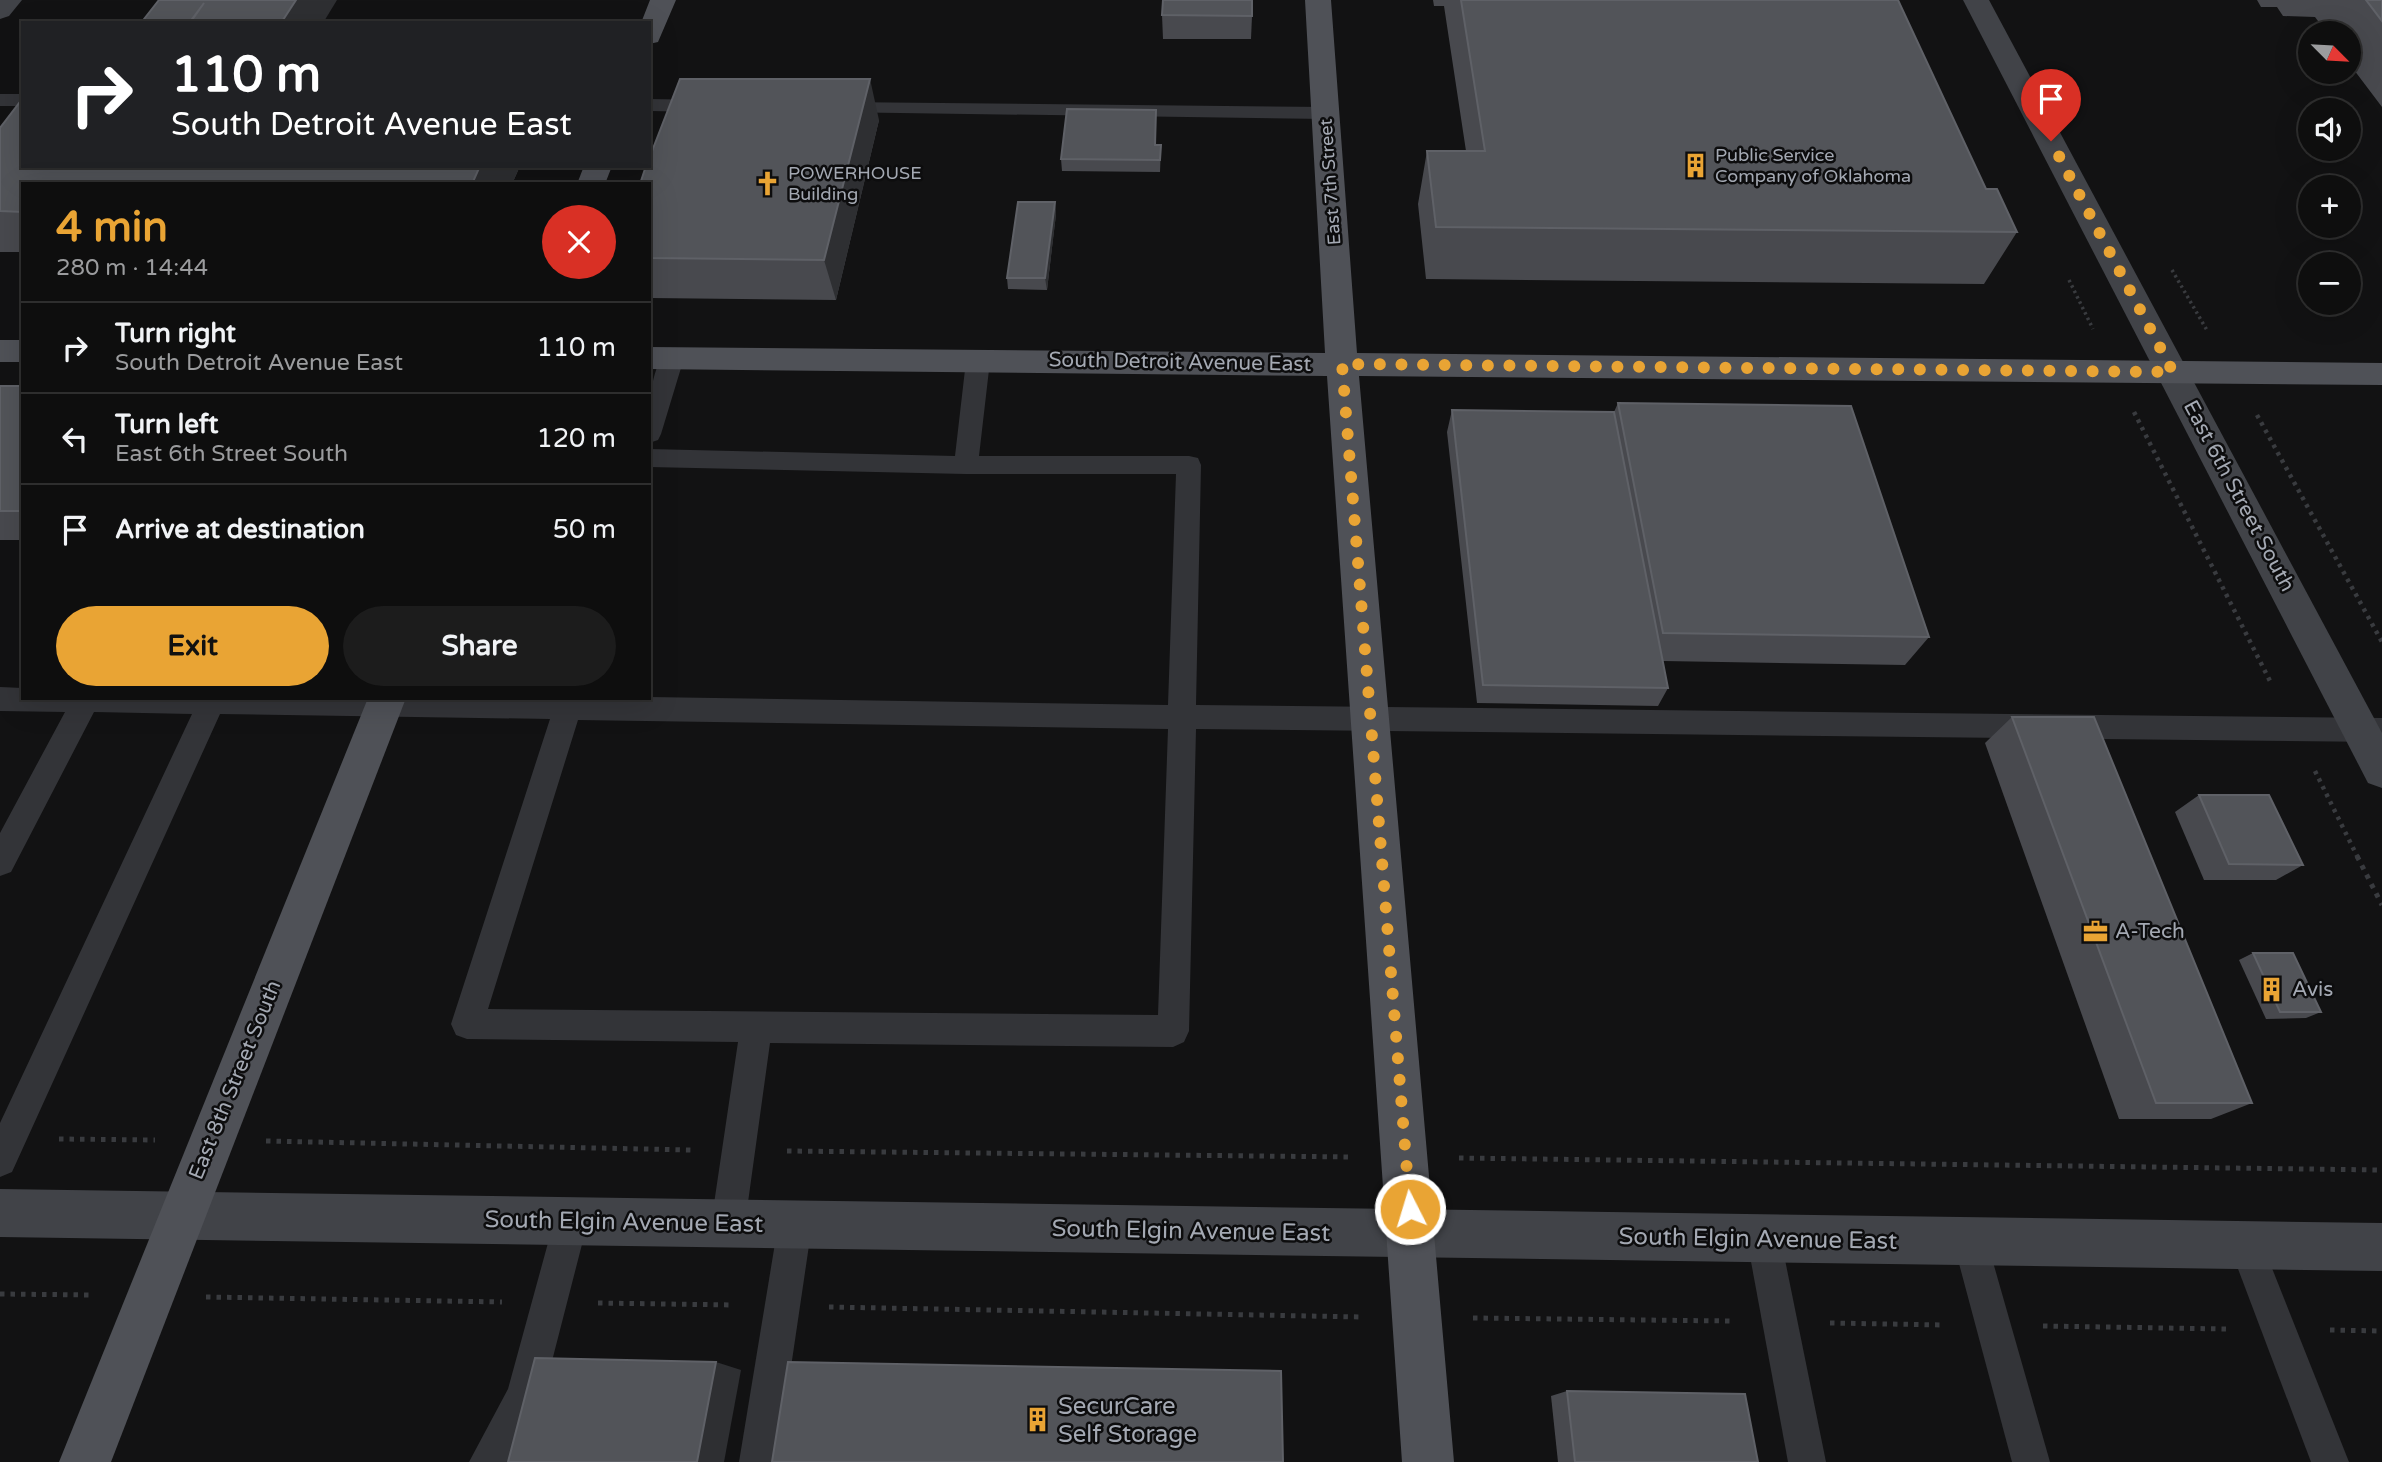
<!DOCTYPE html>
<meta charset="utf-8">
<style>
:root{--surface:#0e0e0e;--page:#1c1c1c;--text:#f1f3f6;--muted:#9b9c9e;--line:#2e2e2e;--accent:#e9a434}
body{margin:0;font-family:"Varela Round",sans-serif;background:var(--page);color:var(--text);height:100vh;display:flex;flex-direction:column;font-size:26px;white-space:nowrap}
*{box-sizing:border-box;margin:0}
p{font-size:23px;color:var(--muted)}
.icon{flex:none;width:38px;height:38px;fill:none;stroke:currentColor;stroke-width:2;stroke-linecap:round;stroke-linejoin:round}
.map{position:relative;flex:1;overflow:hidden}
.panel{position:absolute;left:21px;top:182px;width:630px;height:518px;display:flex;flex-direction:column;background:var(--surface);border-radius:0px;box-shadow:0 7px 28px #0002,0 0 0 2px var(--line)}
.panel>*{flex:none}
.guide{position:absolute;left:21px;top:21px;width:630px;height:147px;border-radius:0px;box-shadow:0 7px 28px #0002,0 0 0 2px var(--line);background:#202124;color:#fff;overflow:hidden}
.needle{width:46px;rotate:114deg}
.controls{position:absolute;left:2298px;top:21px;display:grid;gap:14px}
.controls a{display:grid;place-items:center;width:63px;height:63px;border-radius:50%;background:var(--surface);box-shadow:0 7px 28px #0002,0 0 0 2px var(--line);font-size:35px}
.pin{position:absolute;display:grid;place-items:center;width:60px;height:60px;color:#fff;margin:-72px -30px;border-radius:50% 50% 50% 0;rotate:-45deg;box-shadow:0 0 7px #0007}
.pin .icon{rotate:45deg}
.me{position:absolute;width:77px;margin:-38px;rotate:355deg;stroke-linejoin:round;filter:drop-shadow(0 0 5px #0008)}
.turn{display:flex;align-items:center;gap:24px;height:147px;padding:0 35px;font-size:32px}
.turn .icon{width:91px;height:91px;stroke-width:2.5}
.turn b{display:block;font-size:49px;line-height:60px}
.round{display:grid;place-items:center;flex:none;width:74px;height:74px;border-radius:37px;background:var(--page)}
.overview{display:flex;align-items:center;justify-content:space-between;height:119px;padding:0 35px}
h1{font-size:42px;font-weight:800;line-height:52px;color:var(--accent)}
.primary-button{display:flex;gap:14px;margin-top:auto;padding:14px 35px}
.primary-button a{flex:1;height:80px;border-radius:42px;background:var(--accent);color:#111;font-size:28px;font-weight:800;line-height:80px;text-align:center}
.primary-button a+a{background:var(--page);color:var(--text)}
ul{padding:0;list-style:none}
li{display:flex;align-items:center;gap:21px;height:91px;padding:0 35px;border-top:2px solid var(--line)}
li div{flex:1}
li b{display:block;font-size:26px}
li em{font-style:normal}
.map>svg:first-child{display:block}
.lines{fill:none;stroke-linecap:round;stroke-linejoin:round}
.path-far2{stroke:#393b3f;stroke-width:3.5;stroke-dasharray:2.5 3.5;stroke-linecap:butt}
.path-far1{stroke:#393b3f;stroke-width:4.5;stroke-dasharray:3.5 5;stroke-linecap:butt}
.path{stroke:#393b3f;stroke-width:5;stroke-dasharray:4.5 6;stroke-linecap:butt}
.lane{fill:#333438;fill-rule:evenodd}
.secondary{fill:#414348;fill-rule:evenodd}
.primary{fill:#4f5157;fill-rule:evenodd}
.wall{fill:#48494e}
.shaded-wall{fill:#2e2f32}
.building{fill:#525459;stroke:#5f6167;stroke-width:2}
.route{stroke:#e9a434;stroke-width:12;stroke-dasharray:0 21.6}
.labels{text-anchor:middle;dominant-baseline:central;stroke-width:5;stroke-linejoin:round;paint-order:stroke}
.far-poi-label{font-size:18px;fill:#a4a9b3;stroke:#0d0d0e;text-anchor:start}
.far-street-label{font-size:18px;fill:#a4a9b3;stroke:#0d0d0e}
.street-label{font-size:21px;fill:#a4a9b3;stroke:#0d0d0e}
.poi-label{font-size:21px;fill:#a4a9b3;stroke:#0d0d0e;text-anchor:start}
.near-street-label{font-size:24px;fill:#a4a9b3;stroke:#0d0d0e}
.near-poi-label{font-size:24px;fill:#a4a9b3;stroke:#0d0d0e;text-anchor:start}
</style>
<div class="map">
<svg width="2382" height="1462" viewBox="0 0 2382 1462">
<rect width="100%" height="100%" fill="#121213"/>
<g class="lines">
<g class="path-far2">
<path d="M2172,270l36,62"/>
<path d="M2069,280l24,49"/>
</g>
<g class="path-far1">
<path d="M2134,412l138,273"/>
<path d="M2257,415l125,227"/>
<path d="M2315,771l43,87"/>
</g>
<g class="path">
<path d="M2357,856l25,49"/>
<path d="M59,1139l96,1"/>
<path d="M266,1141l425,9"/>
<path d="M787,1151l565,6"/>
<path d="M1459,1158l923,12"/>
<path d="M0,1294l92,1"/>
<path d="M206,1297l296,5"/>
<path d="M598,1303l135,2"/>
<path d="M829,1307l534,10"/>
<path d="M1473,1318l257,3"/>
<path d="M1830,1323l114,2"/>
<path d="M2043,1326l184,3"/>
<path d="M2330,1330l52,1"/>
</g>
<g class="lane">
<rect x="0" y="94" width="23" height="12"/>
<path d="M649,99l58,1 7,2 3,4 -3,4 -7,2 -58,-1z"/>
<path d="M839,102l487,5 7,2 3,4 -3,4 -7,2 -494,-7 -3,-4 3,-4z"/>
<path d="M672,350l8,2 4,6 -23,76 -3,6 -9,3c0,-31 -1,-63 15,-91z"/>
<path d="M978,353l8,2 4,6 -11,95h210l9,2 3,7 -5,240 1186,13v24l-1186,-13 -7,302 -5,11 -11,5 -403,-4 -25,181 -5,12 -12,5 -12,-5 -5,-12 27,-182 -271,-3 -11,-4 -5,-11 99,-305 -330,-5 -208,458 -12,5v-54l192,-409 -98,-2 -83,160 -11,4v-43l65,-121 -65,-1v-24l23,1v10l626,-1 519,8 8,-231h-210l-317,-7v-18l306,7 11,-95 4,-6zM578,720l590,9 -10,286 -670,-6z"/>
<path d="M571,1204l12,5 5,12 -45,175 -34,66h-40l39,-73 46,-168 5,-12z"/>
<path d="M795,1208l12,5 5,12 -35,237h-38l39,-237 5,-12z"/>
<path d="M1764,1223l12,5 5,12 45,222h-38l-41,-222 5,-12z"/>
<path d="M1970,1224l12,5 5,12 63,221h-38l-59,-221 5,-12z"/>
<path d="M2246,1228l12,5 91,229h-38l-82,-217 5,-12z"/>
</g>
<g class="secondary">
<path d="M0,0h22l-13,16 -9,3z"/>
<path d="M1963,0h26l393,733v55l-14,-5z"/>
<path d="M0,1189l2382,34v48l-2382,-34z"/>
</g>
<g class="primary">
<path d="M650,0h26l-18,42 -9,2v-21h-8z"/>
<path d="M1305,0h26l26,353 1025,10v22l-1023,-9 95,1086h-52l-75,-1086 -678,-7v-22l676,6z"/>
<path d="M584,166h28l-7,18h-28z"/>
<rect x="0" y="340" width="23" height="22"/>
<path d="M368,698h38l-295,764h-52z"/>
</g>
</g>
<g class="wall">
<path d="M1433,0h465l88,189 31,43 -33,52 -558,-5 -8,-75 9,-53h39l-22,-145h-10z"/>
<path d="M2257,0h125v107l-34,-45v-29h-21l-12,-16 -32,-1 -6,-9h-16z"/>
<path d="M1162,15l90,1 -1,23h-88z"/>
<path d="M1156,110l-1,35h6l-1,27 -98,-1 -1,-12z"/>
<path d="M879,120l-43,180 -187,-2v-114z"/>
<path d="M0,128l23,38h497l-8,18h-489v68h-23z"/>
<path d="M1055,202l1,12 -9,76 -39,-1 -1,-11z"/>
<rect x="0" y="386" width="23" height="154"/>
<path d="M1618,403l311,234 -24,28 -242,-4 5,27 -10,18 -181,-3 -30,-271 5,-22 162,2z"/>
<path d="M2012,717l240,386 -41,16h-92l-134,-376z"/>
<path d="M2199,795l104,70 -27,15h-72l-29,-68z"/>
<path d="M2253,953l68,59 -15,6 -40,1 -27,-59z"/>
<path d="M1567,1391l191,71h-200l-7,-66z"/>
</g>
<g class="shaded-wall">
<path d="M296,0h41l-14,23h-42z"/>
<path d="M870,79l9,41 -43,180 -12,-40z"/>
<path d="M480,166h40l-8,18h-40z"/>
<path d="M1055,202l1,12 -9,76 -2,-12z"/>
<path d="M716,1362l25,8 -17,92h-27z"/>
</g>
<g class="building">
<path d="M159,0h137l-15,23h-91l14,-20 -15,20h-48z"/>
<path d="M1163,0h89v16l-90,-1z"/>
<path d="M1461,0h437l88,189h11l20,43 -581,-5 -9,-76h58z"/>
<path d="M2366,0h16v21z"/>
<path d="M680,79h190l-46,181 -175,-2v-74h-9l6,-18h3v-7z"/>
<path d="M23,98v68h457l-8,18h-449v28l-23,-1v-83z"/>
<path d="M1067,109l89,1 -1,35h6l-1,15 -99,-1z"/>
<path d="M1018,202h37l-10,76h-38z"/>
<rect x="0" y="386" width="23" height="125"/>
<path d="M1618,403l233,3 78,231 -266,-4z"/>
<path d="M1452,410l162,2 54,276 -185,-3z"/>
<path d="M2012,717h82l158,386h-96z"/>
<path d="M2199,795h70l34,70 -74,-1z"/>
<path d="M2253,953h40l28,59h-41z"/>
<path d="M535,1358l181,4 -19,100h-189z"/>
<path d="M788,1362l493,9 2,91h-511z"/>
<path d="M1567,1391l178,3 13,68h-183z"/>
</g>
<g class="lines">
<path class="route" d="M1410,1209l-68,-845 831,8 -122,-231"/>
</g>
<defs>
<symbol id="building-bare" viewBox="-9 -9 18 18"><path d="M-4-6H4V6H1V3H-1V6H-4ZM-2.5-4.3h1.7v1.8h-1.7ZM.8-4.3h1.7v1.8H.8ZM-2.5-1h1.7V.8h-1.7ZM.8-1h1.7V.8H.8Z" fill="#e9a434" stroke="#0d0d0e" stroke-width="2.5" paint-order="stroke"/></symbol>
<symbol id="church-bare" viewBox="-9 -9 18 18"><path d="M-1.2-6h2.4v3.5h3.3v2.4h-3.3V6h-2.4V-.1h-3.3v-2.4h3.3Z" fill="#e9a434" stroke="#0d0d0e" stroke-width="2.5" paint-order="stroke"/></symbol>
<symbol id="office-bare" viewBox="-9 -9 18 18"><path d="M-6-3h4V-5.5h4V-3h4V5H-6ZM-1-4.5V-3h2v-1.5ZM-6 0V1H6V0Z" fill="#e9a434" stroke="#0d0d0e" stroke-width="2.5" paint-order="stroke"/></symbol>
</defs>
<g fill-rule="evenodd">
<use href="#building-bare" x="1678" y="148" width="35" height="35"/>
<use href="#church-bare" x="750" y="166" width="35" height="35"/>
<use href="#office-bare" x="2078" y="914" width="35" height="35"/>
<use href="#building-bare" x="2254" y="972" width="35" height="35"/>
<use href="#building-bare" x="1020" y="1402" width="35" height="35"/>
</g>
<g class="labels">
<g class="far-poi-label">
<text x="1715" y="155">Public Service<tspan x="1715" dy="21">Company of Oklahoma</tspan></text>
<text x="788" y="173">POWERHOUSE<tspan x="788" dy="21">Building</tspan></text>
</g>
<g class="far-street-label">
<text transform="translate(1330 182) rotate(-94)">East 7th Street</text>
</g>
<g class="street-label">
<text transform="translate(1180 362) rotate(1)">South Detroit Avenue East</text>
<text transform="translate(2239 496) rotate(62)">East 6th Street South</text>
<text transform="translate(235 1080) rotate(-68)">East 8th Street South</text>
</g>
<g class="poi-label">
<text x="2115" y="931">A-Tech</text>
<text x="2292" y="989">Avis</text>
</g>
<g class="near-street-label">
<text transform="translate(624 1222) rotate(1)">South Elgin Avenue East</text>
<text transform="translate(1191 1231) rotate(1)">South Elgin Avenue East</text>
<text transform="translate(1758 1239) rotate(1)">South Elgin Avenue East</text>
</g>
<g class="near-poi-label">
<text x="1058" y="1406">SecurCare<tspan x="1058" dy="28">Self Storage</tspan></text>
</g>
</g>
</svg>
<div class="controls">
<a><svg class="needle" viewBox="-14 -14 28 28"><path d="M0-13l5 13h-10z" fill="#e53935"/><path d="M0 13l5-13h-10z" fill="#9b9c9e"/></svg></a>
<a><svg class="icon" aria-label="sound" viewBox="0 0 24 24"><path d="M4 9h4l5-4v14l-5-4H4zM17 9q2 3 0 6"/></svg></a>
<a>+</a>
<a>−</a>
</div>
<div class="pin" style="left:2051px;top:141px;background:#d93025"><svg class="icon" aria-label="arrive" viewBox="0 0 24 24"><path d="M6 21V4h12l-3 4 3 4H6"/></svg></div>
<svg class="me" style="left:1410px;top:1209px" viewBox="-20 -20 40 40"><circle r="17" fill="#e9a434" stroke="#fff" stroke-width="3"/><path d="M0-11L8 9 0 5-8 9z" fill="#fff"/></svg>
<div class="guide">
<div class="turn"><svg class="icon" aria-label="right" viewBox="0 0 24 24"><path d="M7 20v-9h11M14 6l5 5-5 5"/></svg><div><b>110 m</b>South Detroit Avenue East</div></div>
</div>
<section class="panel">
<div class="overview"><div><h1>4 min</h1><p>280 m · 14:44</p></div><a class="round" style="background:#d93025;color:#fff"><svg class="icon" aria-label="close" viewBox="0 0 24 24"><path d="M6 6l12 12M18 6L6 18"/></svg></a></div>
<ul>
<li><svg class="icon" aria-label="right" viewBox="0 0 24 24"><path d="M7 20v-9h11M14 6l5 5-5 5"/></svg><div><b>Turn right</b><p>South Detroit Avenue East</p></div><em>110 m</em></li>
<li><svg class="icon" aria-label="left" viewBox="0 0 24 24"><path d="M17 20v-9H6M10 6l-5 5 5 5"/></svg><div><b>Turn left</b><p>East 6th Street South</p></div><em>120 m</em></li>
<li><svg class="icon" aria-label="arrive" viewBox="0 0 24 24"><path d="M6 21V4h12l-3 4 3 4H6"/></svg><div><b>Arrive at destination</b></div><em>50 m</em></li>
</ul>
<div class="primary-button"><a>Exit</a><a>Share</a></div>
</section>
</div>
